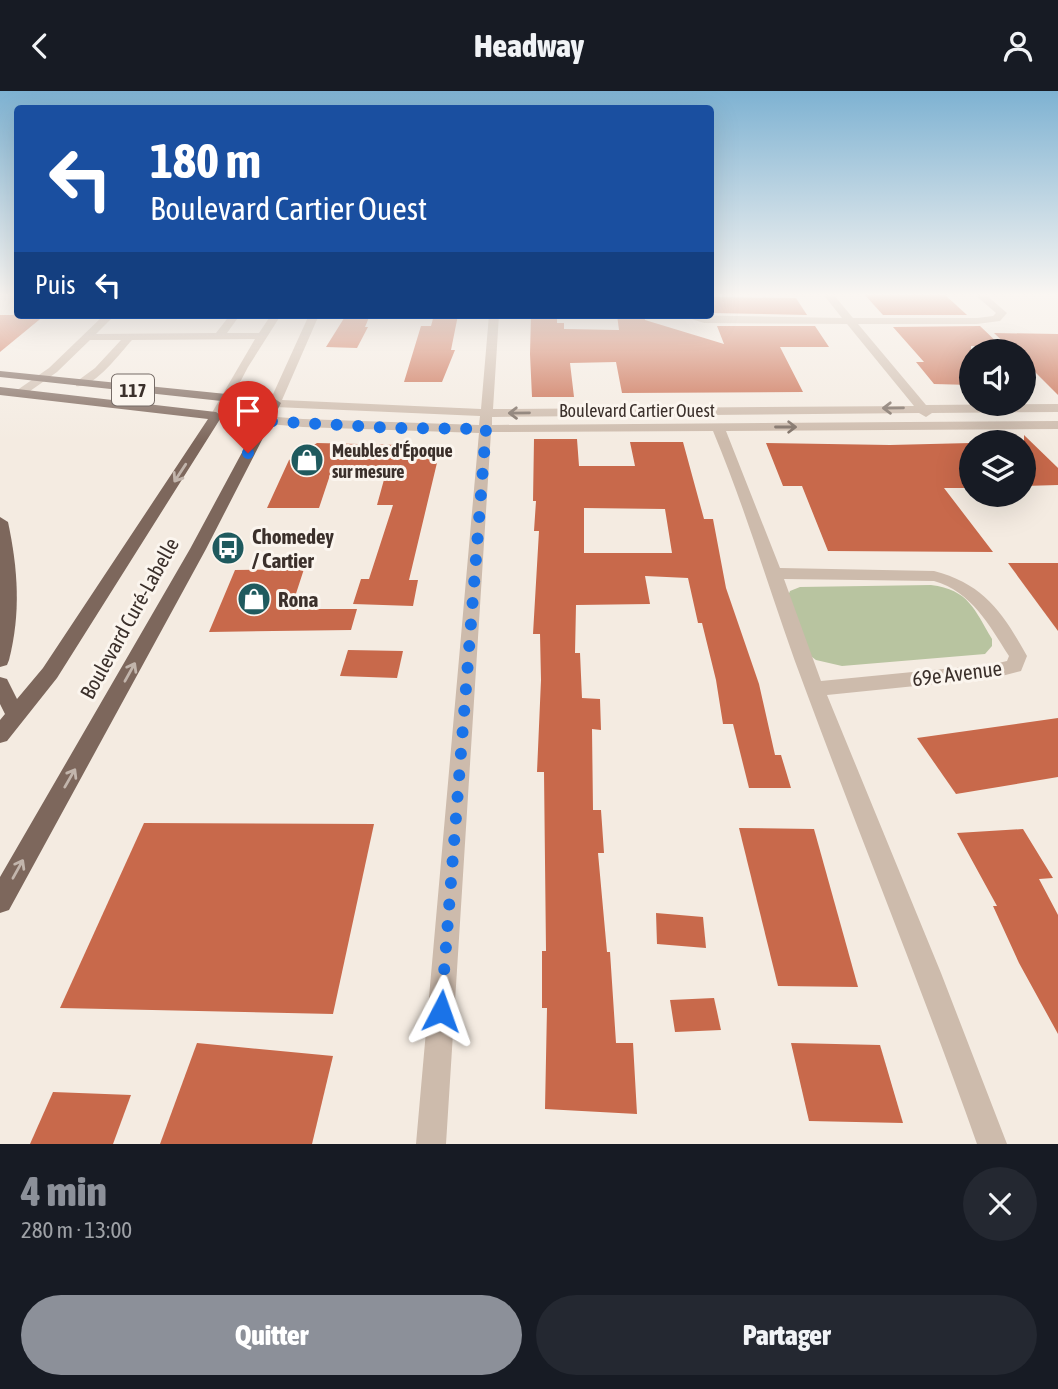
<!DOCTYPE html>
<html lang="fr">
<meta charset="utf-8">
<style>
:root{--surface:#171b24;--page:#242831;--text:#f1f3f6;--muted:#9ea1a6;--accent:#8c9099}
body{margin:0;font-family:"Asap Condensed",sans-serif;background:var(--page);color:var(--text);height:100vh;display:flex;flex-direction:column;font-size:26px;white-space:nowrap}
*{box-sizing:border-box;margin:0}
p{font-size:23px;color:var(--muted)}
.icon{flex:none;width:38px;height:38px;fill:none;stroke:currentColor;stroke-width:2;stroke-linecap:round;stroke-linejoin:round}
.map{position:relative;height:1053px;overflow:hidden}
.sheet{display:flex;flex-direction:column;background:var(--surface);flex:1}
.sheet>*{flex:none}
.banner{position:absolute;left:14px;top:14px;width:700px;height:214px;border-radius:7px;box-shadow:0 7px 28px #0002;background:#1a4fa0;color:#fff;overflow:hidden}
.fabs{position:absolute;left:959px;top:248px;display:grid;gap:14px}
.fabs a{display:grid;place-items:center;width:77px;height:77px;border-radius:50%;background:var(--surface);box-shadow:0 7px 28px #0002;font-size:35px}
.pin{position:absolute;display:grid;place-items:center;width:60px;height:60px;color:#fff;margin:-72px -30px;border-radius:50% 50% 50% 0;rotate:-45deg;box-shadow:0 0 7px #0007}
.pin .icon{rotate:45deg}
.me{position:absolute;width:77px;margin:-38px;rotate:4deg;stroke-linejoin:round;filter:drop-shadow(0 0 5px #0008)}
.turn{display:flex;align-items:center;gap:24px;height:147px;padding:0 21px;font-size:32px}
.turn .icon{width:91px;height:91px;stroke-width:2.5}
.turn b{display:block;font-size:49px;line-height:60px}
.then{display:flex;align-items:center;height:66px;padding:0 21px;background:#0003;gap:14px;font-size:26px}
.round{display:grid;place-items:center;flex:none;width:74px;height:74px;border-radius:37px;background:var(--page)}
.head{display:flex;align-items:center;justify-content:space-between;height:119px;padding:0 21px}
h1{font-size:42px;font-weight:800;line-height:52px;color:var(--accent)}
.action{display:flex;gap:14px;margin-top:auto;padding:14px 21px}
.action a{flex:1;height:80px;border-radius:42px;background:var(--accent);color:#fff;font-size:28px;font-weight:800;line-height:80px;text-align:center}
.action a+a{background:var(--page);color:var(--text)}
header{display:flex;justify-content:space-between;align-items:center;height:91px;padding:0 21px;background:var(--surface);font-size:32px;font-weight:800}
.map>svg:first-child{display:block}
.green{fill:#b8c4a0}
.building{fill:#c8694b;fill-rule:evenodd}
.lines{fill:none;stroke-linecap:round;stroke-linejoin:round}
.minor{fill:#cdbbac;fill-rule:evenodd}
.major{fill:#7d675c;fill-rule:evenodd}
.oneway{stroke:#7d6f65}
.oneway2{stroke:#c2b5ac}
.route{stroke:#1a73e8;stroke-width:12;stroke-dasharray:0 21.6}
.labels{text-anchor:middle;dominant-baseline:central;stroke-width:6;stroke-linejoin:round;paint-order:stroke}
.far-street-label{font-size:18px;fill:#3b302b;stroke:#fbf5ee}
.far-poi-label{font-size:18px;font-weight:bold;fill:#3b302b;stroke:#fbf5ee;text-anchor:start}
.shield{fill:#fbf5ee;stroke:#756b66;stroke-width:2}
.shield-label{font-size:19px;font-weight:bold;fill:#3b302b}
.poi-label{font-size:21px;font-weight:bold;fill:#3b302b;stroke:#fbf5ee;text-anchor:start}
.street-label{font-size:21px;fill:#3b302b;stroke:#fbf5ee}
</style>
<header><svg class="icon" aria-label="back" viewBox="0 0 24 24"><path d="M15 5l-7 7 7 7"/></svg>Headway<svg class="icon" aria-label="person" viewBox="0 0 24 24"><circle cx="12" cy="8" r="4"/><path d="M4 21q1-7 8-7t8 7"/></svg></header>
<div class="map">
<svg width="1058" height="1053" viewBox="0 0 1058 1053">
<rect width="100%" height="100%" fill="#f4ebe1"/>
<path class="green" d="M931,494c38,5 43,24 61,54v7l-7,8 -143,12 -26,-6 -8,-6 -21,-56 3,-7 10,-4z"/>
<g class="building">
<path d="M864,203h80l23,21h-84z"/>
<path d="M710,206l86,1 11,17 -95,-2z"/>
<path d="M0,224h45l-45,37z"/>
<path d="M346,224h24l-5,12h3l-11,21 -31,-1z"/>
<path d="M434,224h24l-7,35h4l-13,32h-38l17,-56h10z"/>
<path d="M531,224h26v8h7v6l55,1 -2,-15h27l1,5 79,24 -7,-18h98l14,21h-49l23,45 -181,1 -6,-31 -46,1 4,34h-42l-2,-43z"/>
<path d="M980,235l22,21 -31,-1v39l-37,-1 -18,-22h8l-31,-35z"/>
<path d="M994,242l64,1v61l-34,-34v-9h-10z"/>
<path d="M1024,344l34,33v17l-34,1z"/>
<path d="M534,348h43l2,27h56l-5,-24h53l21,77h9l13,69 33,96 16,71h6l10,33h-42l-16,-64h-10l-7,-44 -14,-57h-4l-10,-45 -43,-2 5,28 -74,1 -1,48h5l2,45 18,1 1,31 -9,-1 1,81h8l3,43h-6l9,99h3l6,91h17l4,71 -92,-5 2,-101h-5v-57h4l-2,-179h-7l4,-92 -1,-46h-7l6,-103h-5l2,-30h-3zM584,417l81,1 7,44h-88z"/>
<path d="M317,352l124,3 -32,134h9l-5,26 -60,-2 8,-25h8l24,-74h-16l8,-29 -55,-1 -11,33h-52l22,-48z"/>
<path d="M766,352l124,2 81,-2v45h-27l49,64 -165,-1 -26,-65h-19z"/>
<path d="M1008,472h50v68z"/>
<path d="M304,478l-13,40h66l-6,21 -142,2 26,-62z"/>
<path d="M348,559l55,1 -6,27 -57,-2z"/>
<path d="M1058,627v59l-102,17 -39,-56z"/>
<path d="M144,732l230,1 -41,190 -273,-6z"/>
<path d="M739,737l75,1 44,158 -80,-1z"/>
<path d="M1023,738l30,49 -14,1 19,36v119l-39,-71 -26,-57h4l-40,-73z"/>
<path d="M656,822l47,4 3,31 -49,-4z"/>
<path d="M714,907l7,32 -46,2 -5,-32z"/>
<path d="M197,952l136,13 -21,88h-152z"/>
<path d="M791,952l89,2 23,78 -94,-2z"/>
<path d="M53,1001l78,3 -18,49h-83z"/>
</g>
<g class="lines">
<path class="minor" d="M823,203h10l20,24h124l16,-2 3,-3 -22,-19h11l22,19 -7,8 -23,3h-119l68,81 132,-1v8l-126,1 -6,4 -7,-4 -427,4v8l566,-4v8l-332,2 54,137 154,3c50,13 69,42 93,85l-6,15 -27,7 -167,17 114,278 66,171h-30c-54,-153 -115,-302 -171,-453 -33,-87 -57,-174 -93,-260l-222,1 -45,712h-30l63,-711 -176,-6 -91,-8 -2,-3 45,-77 -123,1c-12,13 -38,49 -56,46v-4l19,-14 26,-28h-31l-33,32 -34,24 -10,-3 36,-25 55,-53h11l-19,19 120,-1 14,-18h10l-13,18h32l12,-18h10l-33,52 -24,46 79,6 176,6 1,-9 -205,-9 -6,-4 40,-88h10l-37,85 199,9 8,-94h10l-6,94 421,-3 -67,-82 -143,-1 -25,-8 163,3zM784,488l150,2c38,11 55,44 75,75l-2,5 -13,3 -173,17z"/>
<g class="major">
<path d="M0,280l275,28 6,4 -75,146 -197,361 -9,3v-36l190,-328 77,-143 -267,-29z"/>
<path d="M0,296l216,25 6,4 -165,262 -50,63 -7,2v-23l5,-6 -5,-10v-27l7,2 10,20 26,-31 165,-249 -208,-24z"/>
<path d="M0,426l8,5c10,47 13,91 1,138l-2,5 -7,2z"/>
</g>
</g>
<defs><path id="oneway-shaft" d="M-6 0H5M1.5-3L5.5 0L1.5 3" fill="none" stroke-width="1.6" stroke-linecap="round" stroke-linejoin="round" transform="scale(1.75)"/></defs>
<g class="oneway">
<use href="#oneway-shaft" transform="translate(893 317) rotate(179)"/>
<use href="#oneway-shaft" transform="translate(519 322) rotate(179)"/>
<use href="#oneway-shaft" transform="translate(786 336)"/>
</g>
<g class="oneway2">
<use href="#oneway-shaft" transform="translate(180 382) rotate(123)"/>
<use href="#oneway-shaft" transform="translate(130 581) rotate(-61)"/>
<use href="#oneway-shaft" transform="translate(70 687) rotate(-60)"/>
<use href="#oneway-shaft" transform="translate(18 778) rotate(-61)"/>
</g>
<linearGradient id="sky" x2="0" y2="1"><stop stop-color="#7eb2d2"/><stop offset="0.58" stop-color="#faf6f2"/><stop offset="1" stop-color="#faf6f2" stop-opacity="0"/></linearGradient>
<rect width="1058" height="351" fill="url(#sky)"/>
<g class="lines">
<path class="route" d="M248,362l17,-32 130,7 91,1 -45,582"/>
</g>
<defs>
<symbol id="shop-disc" viewBox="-11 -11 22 22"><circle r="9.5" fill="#1f5a5e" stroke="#fbf5ee"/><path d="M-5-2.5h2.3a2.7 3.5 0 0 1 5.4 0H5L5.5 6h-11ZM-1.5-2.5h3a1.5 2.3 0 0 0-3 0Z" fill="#fff"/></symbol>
<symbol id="bus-disc" viewBox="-11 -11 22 22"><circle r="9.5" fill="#1f5a5e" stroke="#fbf5ee"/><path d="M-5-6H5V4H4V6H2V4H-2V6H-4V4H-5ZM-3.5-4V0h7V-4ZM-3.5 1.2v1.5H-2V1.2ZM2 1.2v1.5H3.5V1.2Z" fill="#fff"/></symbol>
</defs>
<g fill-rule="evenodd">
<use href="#shop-disc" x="288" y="350" width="38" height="38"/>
<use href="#bus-disc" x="209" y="438" width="38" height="38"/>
<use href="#shop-disc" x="235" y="489" width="38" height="38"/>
</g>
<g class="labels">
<g class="far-street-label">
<text x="637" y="319">Boulevard Cartier Ouest</text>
</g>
<g class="far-poi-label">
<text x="332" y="359">Meubles d'Époque<tspan x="332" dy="21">sur mesure</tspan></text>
</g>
<rect class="shield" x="112" y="283.5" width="42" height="31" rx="5"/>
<g class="shield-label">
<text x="133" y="299">117</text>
</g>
<g class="poi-label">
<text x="252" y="445">Chomedey<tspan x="252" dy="24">/ Cartier</tspan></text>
<text x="278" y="508">Rona</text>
</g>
<g class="street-label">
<text transform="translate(129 527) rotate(-61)">Boulevard Curé-Labelle</text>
<text transform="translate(957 582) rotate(-7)">69e Avenue</text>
</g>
</g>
</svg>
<div class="fabs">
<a><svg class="icon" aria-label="sound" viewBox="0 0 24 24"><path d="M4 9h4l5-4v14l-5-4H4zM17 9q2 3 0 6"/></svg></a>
<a><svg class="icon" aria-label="layers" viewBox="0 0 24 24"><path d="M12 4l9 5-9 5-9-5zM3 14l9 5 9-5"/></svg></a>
</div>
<div class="pin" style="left:248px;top:362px;background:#d93025"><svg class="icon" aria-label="arrive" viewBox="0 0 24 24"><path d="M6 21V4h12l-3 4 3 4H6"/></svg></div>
<svg class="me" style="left:441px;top:920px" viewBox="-20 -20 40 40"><path d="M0-17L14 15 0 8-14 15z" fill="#1a73e8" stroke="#fff" stroke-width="4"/></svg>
<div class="banner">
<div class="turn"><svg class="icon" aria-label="left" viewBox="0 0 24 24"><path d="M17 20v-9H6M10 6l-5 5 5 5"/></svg><div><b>180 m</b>Boulevard Cartier Ouest</div></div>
<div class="then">Puis<svg class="icon" aria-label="left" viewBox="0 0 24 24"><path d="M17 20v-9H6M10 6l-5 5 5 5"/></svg></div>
</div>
</div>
<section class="sheet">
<div class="head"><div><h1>4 min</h1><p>280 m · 13:00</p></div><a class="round"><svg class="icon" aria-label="close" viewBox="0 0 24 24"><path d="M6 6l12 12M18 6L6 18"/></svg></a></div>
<div class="action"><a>Quitter</a><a>Partager</a></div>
</section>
